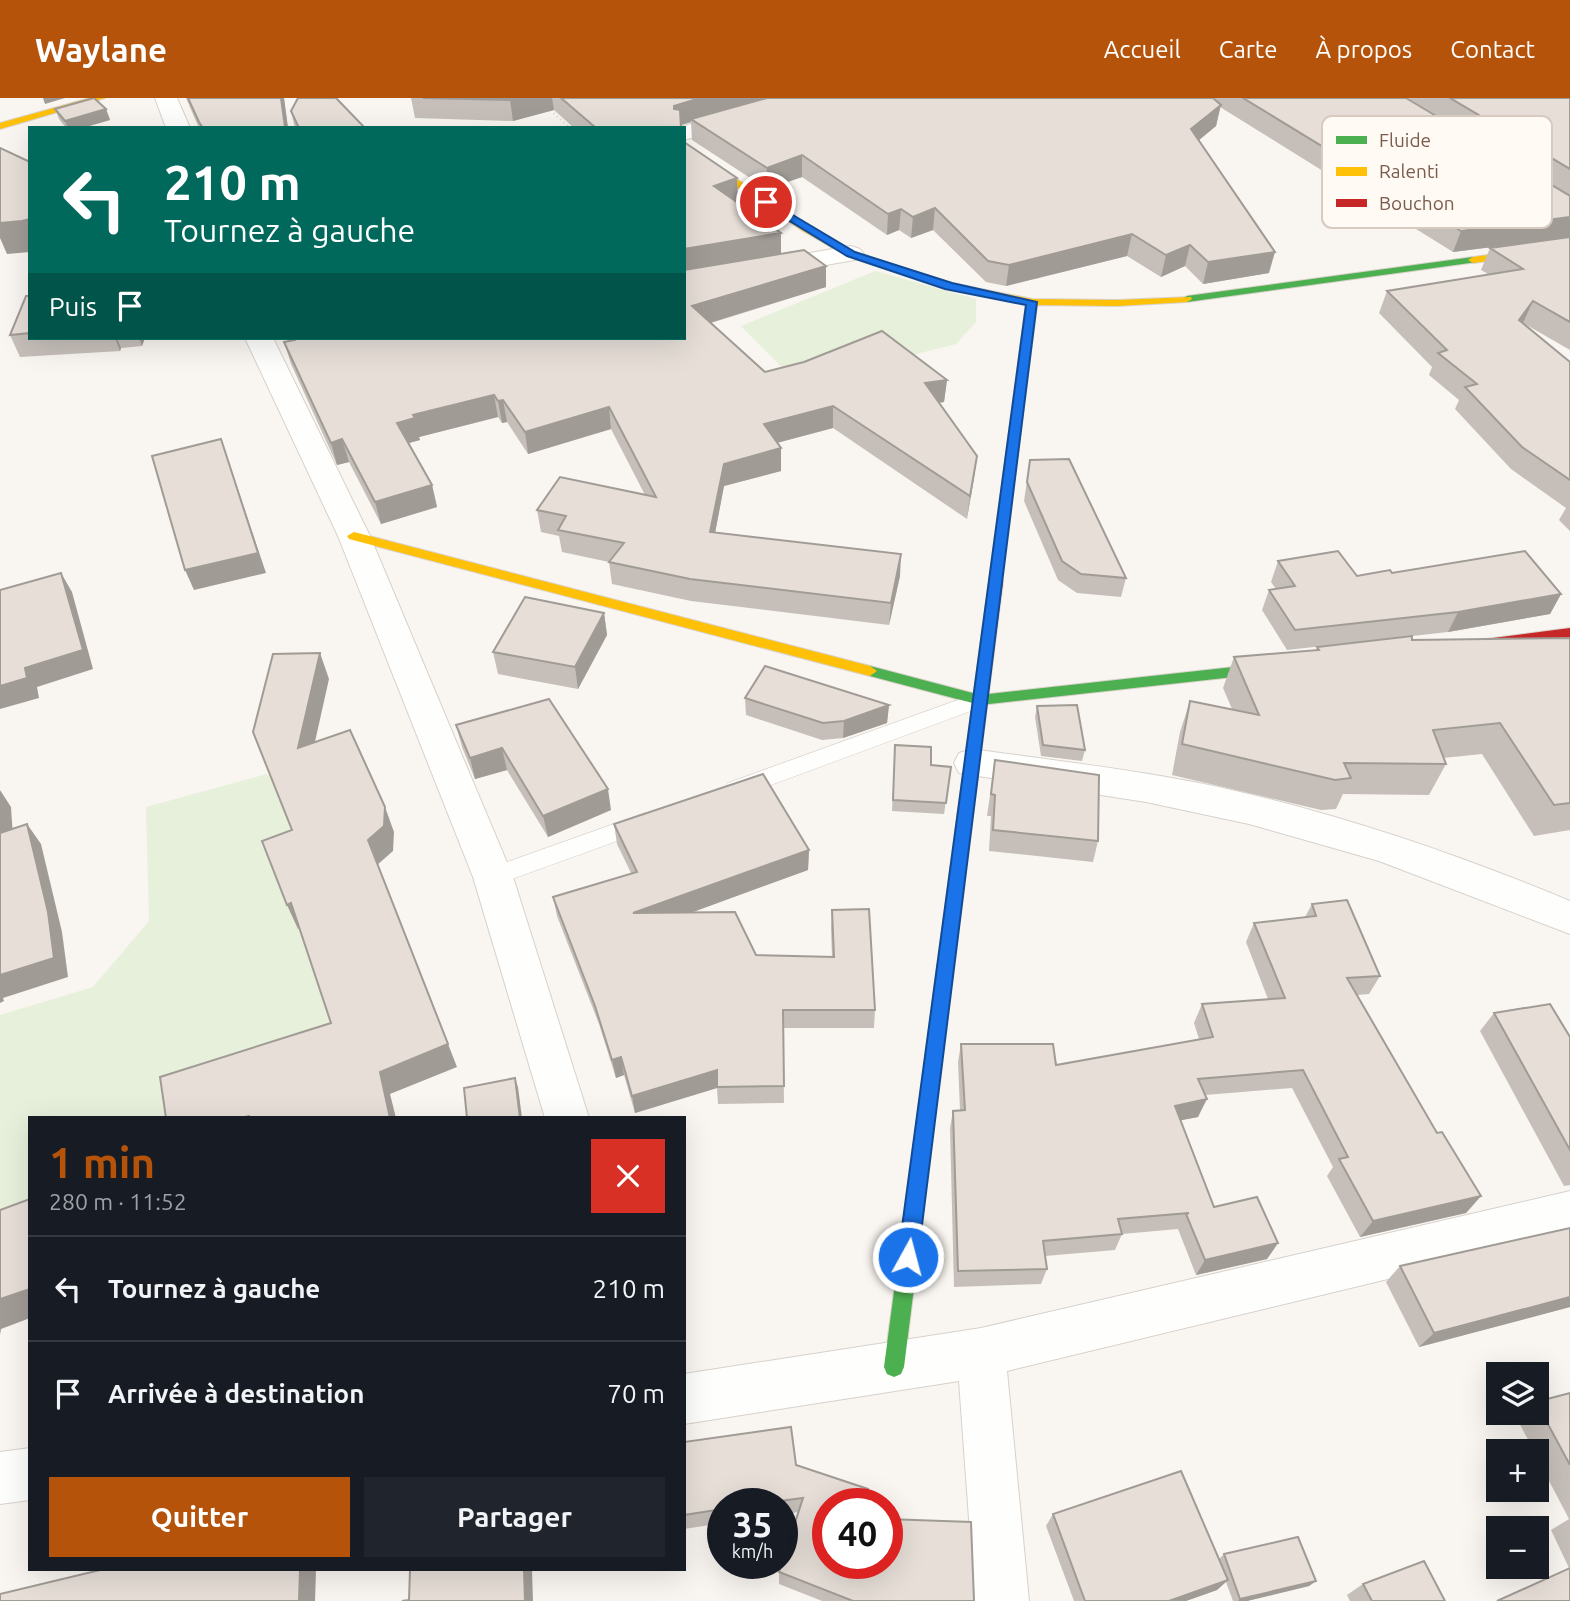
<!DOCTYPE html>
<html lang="fr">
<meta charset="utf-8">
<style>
:root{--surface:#171b24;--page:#20242c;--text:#f1f3f6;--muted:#9ea1a6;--line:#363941;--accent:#b45309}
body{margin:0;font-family:Ubuntu,sans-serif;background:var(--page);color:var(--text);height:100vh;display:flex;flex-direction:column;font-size:26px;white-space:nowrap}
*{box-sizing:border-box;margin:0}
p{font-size:23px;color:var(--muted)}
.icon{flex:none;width:38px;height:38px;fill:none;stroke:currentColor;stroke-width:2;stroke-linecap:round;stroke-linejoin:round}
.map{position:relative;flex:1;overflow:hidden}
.drawer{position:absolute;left:28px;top:1018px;width:658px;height:455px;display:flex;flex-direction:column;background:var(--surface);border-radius:0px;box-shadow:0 7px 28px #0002}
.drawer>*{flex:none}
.banner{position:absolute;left:28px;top:28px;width:658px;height:214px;border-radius:0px;box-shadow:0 7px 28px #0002;background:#00695c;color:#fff;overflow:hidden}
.fabs{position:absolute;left:1486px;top:1264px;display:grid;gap:14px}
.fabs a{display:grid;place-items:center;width:63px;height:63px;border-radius:0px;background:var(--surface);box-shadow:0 7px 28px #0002;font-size:35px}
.speed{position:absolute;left:707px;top:1390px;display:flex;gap:14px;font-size:35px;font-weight:700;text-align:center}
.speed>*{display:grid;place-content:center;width:91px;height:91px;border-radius:50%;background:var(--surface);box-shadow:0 7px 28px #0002;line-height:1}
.speed small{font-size:18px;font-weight:400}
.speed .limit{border:10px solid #d22;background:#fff;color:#111}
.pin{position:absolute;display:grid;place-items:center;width:60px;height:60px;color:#fff;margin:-30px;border:4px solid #fff;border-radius:50%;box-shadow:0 2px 7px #0007}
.me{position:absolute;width:77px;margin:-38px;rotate:7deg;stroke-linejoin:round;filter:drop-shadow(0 0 5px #0008)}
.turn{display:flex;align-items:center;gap:24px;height:147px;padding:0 21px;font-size:32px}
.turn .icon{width:91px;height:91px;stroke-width:2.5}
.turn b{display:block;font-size:49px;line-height:60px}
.then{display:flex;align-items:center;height:66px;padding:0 21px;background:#0003;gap:14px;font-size:26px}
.round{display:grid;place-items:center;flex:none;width:74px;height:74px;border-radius:0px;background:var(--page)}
.headline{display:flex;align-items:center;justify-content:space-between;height:119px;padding:0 21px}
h1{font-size:42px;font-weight:600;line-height:52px;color:var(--accent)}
.button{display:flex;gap:14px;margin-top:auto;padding:14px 21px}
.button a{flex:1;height:80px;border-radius:0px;background:var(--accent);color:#fff;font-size:28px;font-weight:600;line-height:80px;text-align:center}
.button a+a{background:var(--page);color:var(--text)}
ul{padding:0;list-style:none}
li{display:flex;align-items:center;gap:21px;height:105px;padding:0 21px;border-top:2px solid var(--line)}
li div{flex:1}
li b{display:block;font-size:26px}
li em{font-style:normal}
header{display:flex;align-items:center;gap:42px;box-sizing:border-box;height:98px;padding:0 35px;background:var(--accent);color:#fff}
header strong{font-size:33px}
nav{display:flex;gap:38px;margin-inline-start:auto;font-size:24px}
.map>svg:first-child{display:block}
.green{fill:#e7f0db}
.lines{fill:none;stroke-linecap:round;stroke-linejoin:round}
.lane-casing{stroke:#d7d1cb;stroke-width:1}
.street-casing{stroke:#d7d1cb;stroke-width:2}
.fast-casing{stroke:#d9d2cb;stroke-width:2}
.slow-casing{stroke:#d9d2cb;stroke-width:2}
.jam-casing{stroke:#d9d2cb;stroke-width:2}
.path{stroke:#dcd5d0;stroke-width:2.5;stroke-dasharray:1 3.5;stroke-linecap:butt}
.lane{fill:#fefefd;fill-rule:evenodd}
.street{fill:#fefefd;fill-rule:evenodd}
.fast{fill:#4caf50;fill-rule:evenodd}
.slow{fill:#ffc107;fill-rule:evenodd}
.jam{fill:#c62828;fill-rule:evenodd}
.wall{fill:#c6bfb9}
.shaded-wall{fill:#a19b96}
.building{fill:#e6ded7;stroke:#a19b96;stroke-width:2}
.route{fill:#1a73e8;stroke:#114b97;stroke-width:2}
.key{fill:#fffaf3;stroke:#d7cbc1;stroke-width:2}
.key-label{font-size:19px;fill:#7a5c4d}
</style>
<header>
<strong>Waylane</strong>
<nav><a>Accueil</a><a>Carte</a><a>À propos</a><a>Contact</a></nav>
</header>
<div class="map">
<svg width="1570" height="1503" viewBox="0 0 1570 1503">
<rect width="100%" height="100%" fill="#f9f5f0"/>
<g class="green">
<path d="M875,173l101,28v23l-20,22 -158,40 -57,-58z"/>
<path d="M267,676l33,42 25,115 7,113 -160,74h-142v96l-30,11v-210l93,-28 56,-66 -3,-114z"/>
</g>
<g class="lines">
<defs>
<g id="lane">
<path d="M980,594l7,3 3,5 -3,5 -243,90 -8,2 -8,-2 -3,-6 3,-6z"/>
<path d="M645,715l8,3 3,6 -3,6 -160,58 -8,-2 -4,-7 4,-7z"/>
</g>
<g id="street">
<path d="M155,0h22l13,30h-24z"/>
<path d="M780,0h36l-3,5 -129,37v-12h-7z"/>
<path d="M851,148l9,3 4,5 -4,5 -176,31v-16z"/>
<path d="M245,240h28l97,198 143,341 76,241h-44l-72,-241 -135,-341z"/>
<path d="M972,651c76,11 152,19 227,34 127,26 251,68 371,118v33l-191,-73 -130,-37 -103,-22 -187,-29 -5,-10 5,-10z"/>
<path d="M1570,1093v44l-563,136 22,230h-54l-16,-220 -275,43v-50l297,-46z"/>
<path d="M30,1350v52l-30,4v-52z"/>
</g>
<g id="fast">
<path d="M1473,159l4,1v4l-290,40 -5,-3 5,-3z"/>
<path d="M1279,564l7,5 -7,5 -299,33 -110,-29 -7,-5 7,-5 110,29z"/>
<path d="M957,774l6,1 2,5 -61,489 -3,7 -7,3 -7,-3 -3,-7 65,-489 2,-5z"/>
</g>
<g id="slow">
<path d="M90,0h15l-105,31v-6z"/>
<path d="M684,47l127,82 44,25 96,31 81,16 85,1 74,-3 1,2 -5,3 -70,4 -80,-1 -36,279h-10l-2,-3 37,-277 -81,-16 -98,-32 -44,-25 -119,-79z"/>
<path d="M1570,146v6l-97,13 -5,-3 5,-3z"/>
<path d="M354,434l516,134 7,5 -7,5 -521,-137 -2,-3z"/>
</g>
<g id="jam">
<path d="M996,478l7,5 -38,297 -2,5h-12l-2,-5 40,-297z"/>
<path d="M1570,530v10l-92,12 -7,-5 7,-5z"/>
</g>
</defs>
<use href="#lane" class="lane-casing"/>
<use href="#street" class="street-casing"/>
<use href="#fast" class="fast-casing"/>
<use href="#slow" class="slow-casing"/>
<use href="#jam" class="jam-casing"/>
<path class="path" d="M547,9l23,21"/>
<use href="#lane" class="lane"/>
<use href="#street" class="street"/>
<use href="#fast" class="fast"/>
<use href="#slow" class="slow"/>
<use href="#jam" class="jam"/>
</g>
<g class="wall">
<path d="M186,0h98l4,30h-89z"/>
<path d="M411,0h995l164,139 -117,15 -233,-145 -4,19 -17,14 70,133 -66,11 -18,-18 -24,11 -34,-21 -121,30 -20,-4 -53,-52 -22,8 -12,-8 -12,5 -85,-58 -35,12 -75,-49 -1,-18 -10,3v3h-107l-20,-18 -41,11 -98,-3z"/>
<path d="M1408,0h162v98z"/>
<path d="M55,11h51l4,11 -28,8h-16l-7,-9z"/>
<path d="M291,13l74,17h-70z"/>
<path d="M684,44l54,57 -4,1 47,33v21l45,33 -115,36 54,49 182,8 -3,22 -5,1 38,53 -10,63 -134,-91 -56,15 4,5v23l-57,15 -9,47 185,43 -11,49 -198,-24 -79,-17 -3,-22 -47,-10 -3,-16 -18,-4 -4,-22 108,-15 -34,-66 -83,25 -21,-32 -5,1 -4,-6 -79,20 1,3 -12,3 24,42 5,22 -56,17 -32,-62 -12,3 -46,-101 -7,-22 11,-2 389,-2z"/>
<path d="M1570,139v113l-47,-27 47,39v169l-11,-11 7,-12 -55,-39 -56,-60 4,-9 -30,-25 3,-8 -53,-54 8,-22 101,-17 -7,-4 9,-22z"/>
<path d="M30,198v42h115l-3,8 -21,2 -1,3 -100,6 -10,-22z"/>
<path d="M1030,362l96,118 -5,19 -44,-4 -19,-13 -34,-79z"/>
<path d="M1278,463l79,15 35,-3 169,21 -11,20 -102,18 -161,18 -25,-40 7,-20 7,-1 -5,-7z"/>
<path d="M604,515l3,22 -29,54 -80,-15 -5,-22z"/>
<path d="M1570,540v192l-36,6 -52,-82 -39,4 3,6 -17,31 -86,-1 -7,15 -15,1 -149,-35 8,-43 10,-31 42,8 -9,-21 11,-31 82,-7 1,-3 95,-7z"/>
<path d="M745,600l144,7 -2,18 -44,15 -21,2 -76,-25z"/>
<path d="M549,601l62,111 -63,27 -41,-67 -32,9 -13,-32 -6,-22z"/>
<path d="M1037,608l48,44 -3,11 -41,-5 -6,-39z"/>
<path d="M895,647l36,20 20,2 -7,47 -52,-3z"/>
<path d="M995,662l103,81 -5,21 -104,-11 2,-35h-4z"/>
<path d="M614,726l195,26 -1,20 -117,42 65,43 76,2 -1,-28 1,-19 43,100 -1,18h-91l1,75 -66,1 -1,-16 -82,25 -11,-38 -8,3 -17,-54 -42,-108 -4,-19 78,-24 -14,-29z"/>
<path d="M1312,806l68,72 -11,18 -12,1 80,138 44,63 -15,17 -106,24 -33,-61 6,-9 -41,-79 -87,7 -7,22 -17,3 33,87 64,36 -11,16 -71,16 -18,-46 -56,5 -7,16 -70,6 2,13 -6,15 -87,3 -4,-159 3,-17 7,-1 -2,-48 3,-18 95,21 143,-26 -5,-16 8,-19 66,-5 -22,-57 8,-19 51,-6z"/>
<path d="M1494,915l76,24v148l-6,1 -84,-155z"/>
<path d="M1570,1130v79l-151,40 -33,-65 14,-16z"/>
<path d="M1570,1295v208l-1,-33 -18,-38 18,-11 -33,-63v-5h-2l-18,-34 7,-5h13v-10z"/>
<path d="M684,1344l112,23 72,24 -2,14h-38l146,98h-152l-43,-17v-12l19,-60 -16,3v-12h-59v20l-39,6z"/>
<path d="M1053,1416l166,45 5,-5 92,27 -7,5 -62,15h-14l-7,-19 -9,8 -31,11h-112l-28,-75z"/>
<path d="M1363,1486l82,17h-95l-3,-6z"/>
</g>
<g class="shaded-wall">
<path d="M43,0h22l-20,6z"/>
<path d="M281,0h3l4,30h-5z"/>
<path d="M517,0h35l2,12 -41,11 -3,-21z"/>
<path d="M700,0h71l-80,21v3l-16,5 -1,-21z"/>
<path d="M1221,7l-5,21 -29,24 4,-21z"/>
<path d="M106,11l4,11 -28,8h-14l-3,-7z"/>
<path d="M802,57v22l-35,12v-21z"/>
<path d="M737,80l1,21 -24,8v-21z"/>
<path d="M935,110l-2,22 -22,8 2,-21z"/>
<path d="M901,111l-2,21 -12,5 1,-21z"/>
<path d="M1570,119v20l-117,15 8,-21z"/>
<path d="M30,121v33l-23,2 -7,-16v-15z"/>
<path d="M781,135v22l-97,16v-22z"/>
<path d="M1132,136l-5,22 -121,30 3,-21z"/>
<path d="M1190,147l-5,21 -24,11 5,-22z"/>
<path d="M1275,154l-6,21 -66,11 5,-22z"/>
<path d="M826,168v21l-133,41 -1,-22z"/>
<path d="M1533,203l-10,22 -4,-3z"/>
<path d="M115,240h2l4,10 -1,3z"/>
<path d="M139,240h6l-3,8z"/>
<path d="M947,282l-3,22 -21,3 2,-22z"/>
<path d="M494,297l4,22 -79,20 1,3 -18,5 -5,-22 16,-8z"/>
<path d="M503,302l4,22 -5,1 -4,-22z"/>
<path d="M833,308v22l-68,18 -1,-22z"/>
<path d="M609,309l2,22 -83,25 -3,-22z"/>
<path d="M221,341l45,134 -72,17 -9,-20z"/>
<path d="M342,341l7,23 -12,3 -6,-22z"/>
<path d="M781,350v23l-57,15 -13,68 -1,-22 14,-68z"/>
<path d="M977,358l-3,22 -7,41 3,-23z"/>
<path d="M432,387l5,22 -56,17 -6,-22z"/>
<path d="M901,456l-1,22 -11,49 2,-22z"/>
<path d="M61,475l11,19 21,77 -56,18 2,11 -39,11v-23l25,-18z"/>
<path d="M1561,496l-11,20 -102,18 10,-20z"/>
<path d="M604,515l3,22 -29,54 -3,-22z"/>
<path d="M320,555l9,26 -21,94 -10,-25z"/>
<path d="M889,607l-2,18 -44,15 1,-17z"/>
<path d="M502,650l5,22 -32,9 -5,-21z"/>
<path d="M608,691l3,21 -63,27 -5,-21z"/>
<path d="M0,692l11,17 3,46 -14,-20z"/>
<path d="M385,709l9,25 -1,19 -16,14 -9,-25z"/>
<path d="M27,726l14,20 21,88 6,45 -65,21 1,3 -4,2v-28z"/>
<path d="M809,752l-1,20 -172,63 -3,-20z"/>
<path d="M291,805l11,24 -4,2 -11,-24z"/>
<path d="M448,946l9,23 -67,27 6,24h-6l-10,-46z"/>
<path d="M621,959l3,18 -8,3 -4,-18z"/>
<path d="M717,972v18l-82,25 -3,-17z"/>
<path d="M515,980l3,9 4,31h-2z"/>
<path d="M1207,1001l-9,18 -31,6 8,-17z"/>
<path d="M1481,1098l-15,17 -106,24 13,-16z"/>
<path d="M1278,1145l-11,16 -71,16 9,-15z"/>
<path d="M30,1191v29l-29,11 -1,6v-36z"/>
<path d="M1570,1199v10l-151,40 15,-14z"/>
<path d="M300,1472h16l-1,31h-16z"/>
<path d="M524,1472h8l1,31h-8z"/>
<path d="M1228,1482l-11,10 -31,11h-17z"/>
<path d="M1316,1483l-7,5 -62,15h-9l2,-2z"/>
</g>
<g class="building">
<path d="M94,0l12,11 -41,12 -10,-12z"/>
<path d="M188,0h93l4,29 -82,1 -4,-6z"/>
<path d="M298,0h38l29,30h-66l-8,-17z"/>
<path d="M423,0h94l-7,2z"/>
<path d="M561,0h139l-26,8v3l6,1 1,18h-85z"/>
<path d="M767,0h446l8,7 -30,24 84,123 -67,10 -18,-17 -24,10 -34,-21 -123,31 -21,-4 -53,-53 -22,9 -12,-8 -13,5 -86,-59 -35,13 -76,-49z"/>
<path d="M1243,0h163l164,98v21l-109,14z"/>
<path d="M1450,0h120v71z"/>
<path d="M684,44l53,36 -23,8 67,47 -97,16z"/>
<path d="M0,50l30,14v57l-8,2 -22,2z"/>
<path d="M1570,139v85l-37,-21 -14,19 51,42v118l-48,-33 -57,-60 12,-3 -39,-31 9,-3 -60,-59 136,-22 -33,-21z"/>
<path d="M804,152l22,16 -134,40 73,66 39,-10 78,-31 65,49 -22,3 52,73 -7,40 -137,-90 -69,18 17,24 -57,16 -14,68 191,22 -10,49 -201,-24 -81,-17 15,-19 -66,-13 8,-14 -29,-6 23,-33 96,20 -47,-90 -84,25 -22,-32 -5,1 -4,-6 -81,20 2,3 -18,5 35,62 -57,17 -33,-63 -11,4 -47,-101 11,-2v-2h389v-68z"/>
<path d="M26,198h4v37l-20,2z"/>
<path d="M221,341l37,114 -73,17 -33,-114z"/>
<path d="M1069,361l57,119 -45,-4 -19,-13 -35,-79 3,-22z"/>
<path d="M1338,453l19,25 33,-6 2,3 133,-22 36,43 -103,18 -163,18 -26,-40 26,-4 -17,-25z"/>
<path d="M61,475l22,77 -58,18 2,10 -27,8v-96z"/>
<path d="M525,499l79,16 -29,54 -82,-15z"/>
<path d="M1412,538v4l158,-2v165l-16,2 -54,-82 -67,7 13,34 -102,-1 7,15 -16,2 -153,-36 8,-43 69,14 -25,-58 85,-7 -2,-3z"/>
<path d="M320,555l-22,95 52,-18 35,77 -1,19 -16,14 80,204 -68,28 10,46h-141v-2l-8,2h-75l-6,-41 171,-54 -40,-120 -4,2 -25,-64 30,-11 -39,-98 20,-78z"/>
<path d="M765,568l124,39 -45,16 -21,2 -78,-25z"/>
<path d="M549,601l59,90 -65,27 -41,-68 -32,10 -14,-33z"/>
<path d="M1077,607l8,45 -42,-5 -6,-39z"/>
<path d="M895,647l36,2v18l20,2 -5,36 -53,-3z"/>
<path d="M995,662l104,15 -1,66 -105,-11 2,-35 -4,-1z"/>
<path d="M763,676l46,76 -176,63 102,-1 21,43 78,2 -2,-47 37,-1 6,101h-92l1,76 -67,1v-17l-85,26 -11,-39 -9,3 -17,-54 -42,-109 84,-25 -23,-48z"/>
<path d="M27,726l21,88 6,46 -54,17v-142z"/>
<path d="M1347,802l33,76 -33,2 90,155 5,-1 39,64 -108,25 -34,-62 9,-2 -45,-87 -105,9 9,20 -32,7 39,101 43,-10 21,46 -73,17 -19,-46 3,-1 -71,6 4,15 -79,7 4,28 -89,2 -5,-160 12,-1 -4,-66h92l3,21 157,-28 -11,-33 83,-6 -31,-75 62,-7 -4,-12z"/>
<path d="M1550,906l20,33v113l-76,-137z"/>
<path d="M515,980l5,40h-53l-3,-30z"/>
<path d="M30,1101v90l-30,10v-89z"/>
<path d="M1570,1130v69l-136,36 -34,-67z"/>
<path d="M1570,1295v72l-34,-63z"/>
<path d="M791,1329l5,38 72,24 -4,14h-36v60h59v-44l84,3 3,79h-121l-74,-29 24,-74 -39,5h-41v6l-39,6v-73z"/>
<path d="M1181,1373l47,109 -59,21h-84l-32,-87z"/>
<path d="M1298,1439l18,44 -76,18 -16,-45z"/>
<path d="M1424,1463l21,40h-73l-9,-17z"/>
<path d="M1570,1470v33h-73z"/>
<path d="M100,1472h200l-1,31h-299v-7z"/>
<path d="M410,1472h114l1,31h-123l7,-1z"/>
</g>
<path class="route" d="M766,101l89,53 97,31 85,19 -119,955 -3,7 -7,3 -7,-3 -3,-7 128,-952 -81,-16 -98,-33 -85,-52v-4z"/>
<rect x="1322" y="18" width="230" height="112" rx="10" class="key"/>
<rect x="1336" y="38" width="31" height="8" fill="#4caf50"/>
<rect x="1336" y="69" width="31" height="9" fill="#ffc107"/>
<rect x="1336" y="101" width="31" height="8" fill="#c62828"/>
<g class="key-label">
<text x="1379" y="49">Fluide</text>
<text x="1379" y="80">Ralenti</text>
<text x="1379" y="112">Bouchon</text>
</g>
</svg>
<div class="fabs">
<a><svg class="icon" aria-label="layers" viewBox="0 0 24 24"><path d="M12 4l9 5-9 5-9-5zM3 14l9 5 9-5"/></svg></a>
<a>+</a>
<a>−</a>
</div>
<div class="speed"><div>35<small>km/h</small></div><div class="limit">40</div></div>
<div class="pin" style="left:766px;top:104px;background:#d93025"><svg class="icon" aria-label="arrive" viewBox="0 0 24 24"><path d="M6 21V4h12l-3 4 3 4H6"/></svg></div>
<svg class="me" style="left:908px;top:1159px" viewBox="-20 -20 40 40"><circle r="17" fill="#1a73e8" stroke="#fff" stroke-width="3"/><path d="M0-11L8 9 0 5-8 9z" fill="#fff"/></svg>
<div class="banner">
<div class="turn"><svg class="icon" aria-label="left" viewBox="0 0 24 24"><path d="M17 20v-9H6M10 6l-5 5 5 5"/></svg><div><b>210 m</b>Tournez à gauche</div></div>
<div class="then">Puis<svg class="icon" aria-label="arrive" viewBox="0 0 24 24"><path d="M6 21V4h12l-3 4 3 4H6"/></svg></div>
</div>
<section class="drawer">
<div class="headline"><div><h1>1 min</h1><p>280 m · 11:52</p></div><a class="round" style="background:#d93025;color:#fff"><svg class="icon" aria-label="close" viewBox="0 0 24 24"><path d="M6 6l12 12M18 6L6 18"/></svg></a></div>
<ul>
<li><svg class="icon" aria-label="left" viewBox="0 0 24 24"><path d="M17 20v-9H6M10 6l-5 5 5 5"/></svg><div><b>Tournez à gauche</b></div><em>210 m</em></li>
<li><svg class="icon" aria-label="arrive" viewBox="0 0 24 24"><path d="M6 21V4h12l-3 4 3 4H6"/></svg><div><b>Arrivée à destination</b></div><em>70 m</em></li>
</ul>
<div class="button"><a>Quitter</a><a>Partager</a></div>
</section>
</div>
